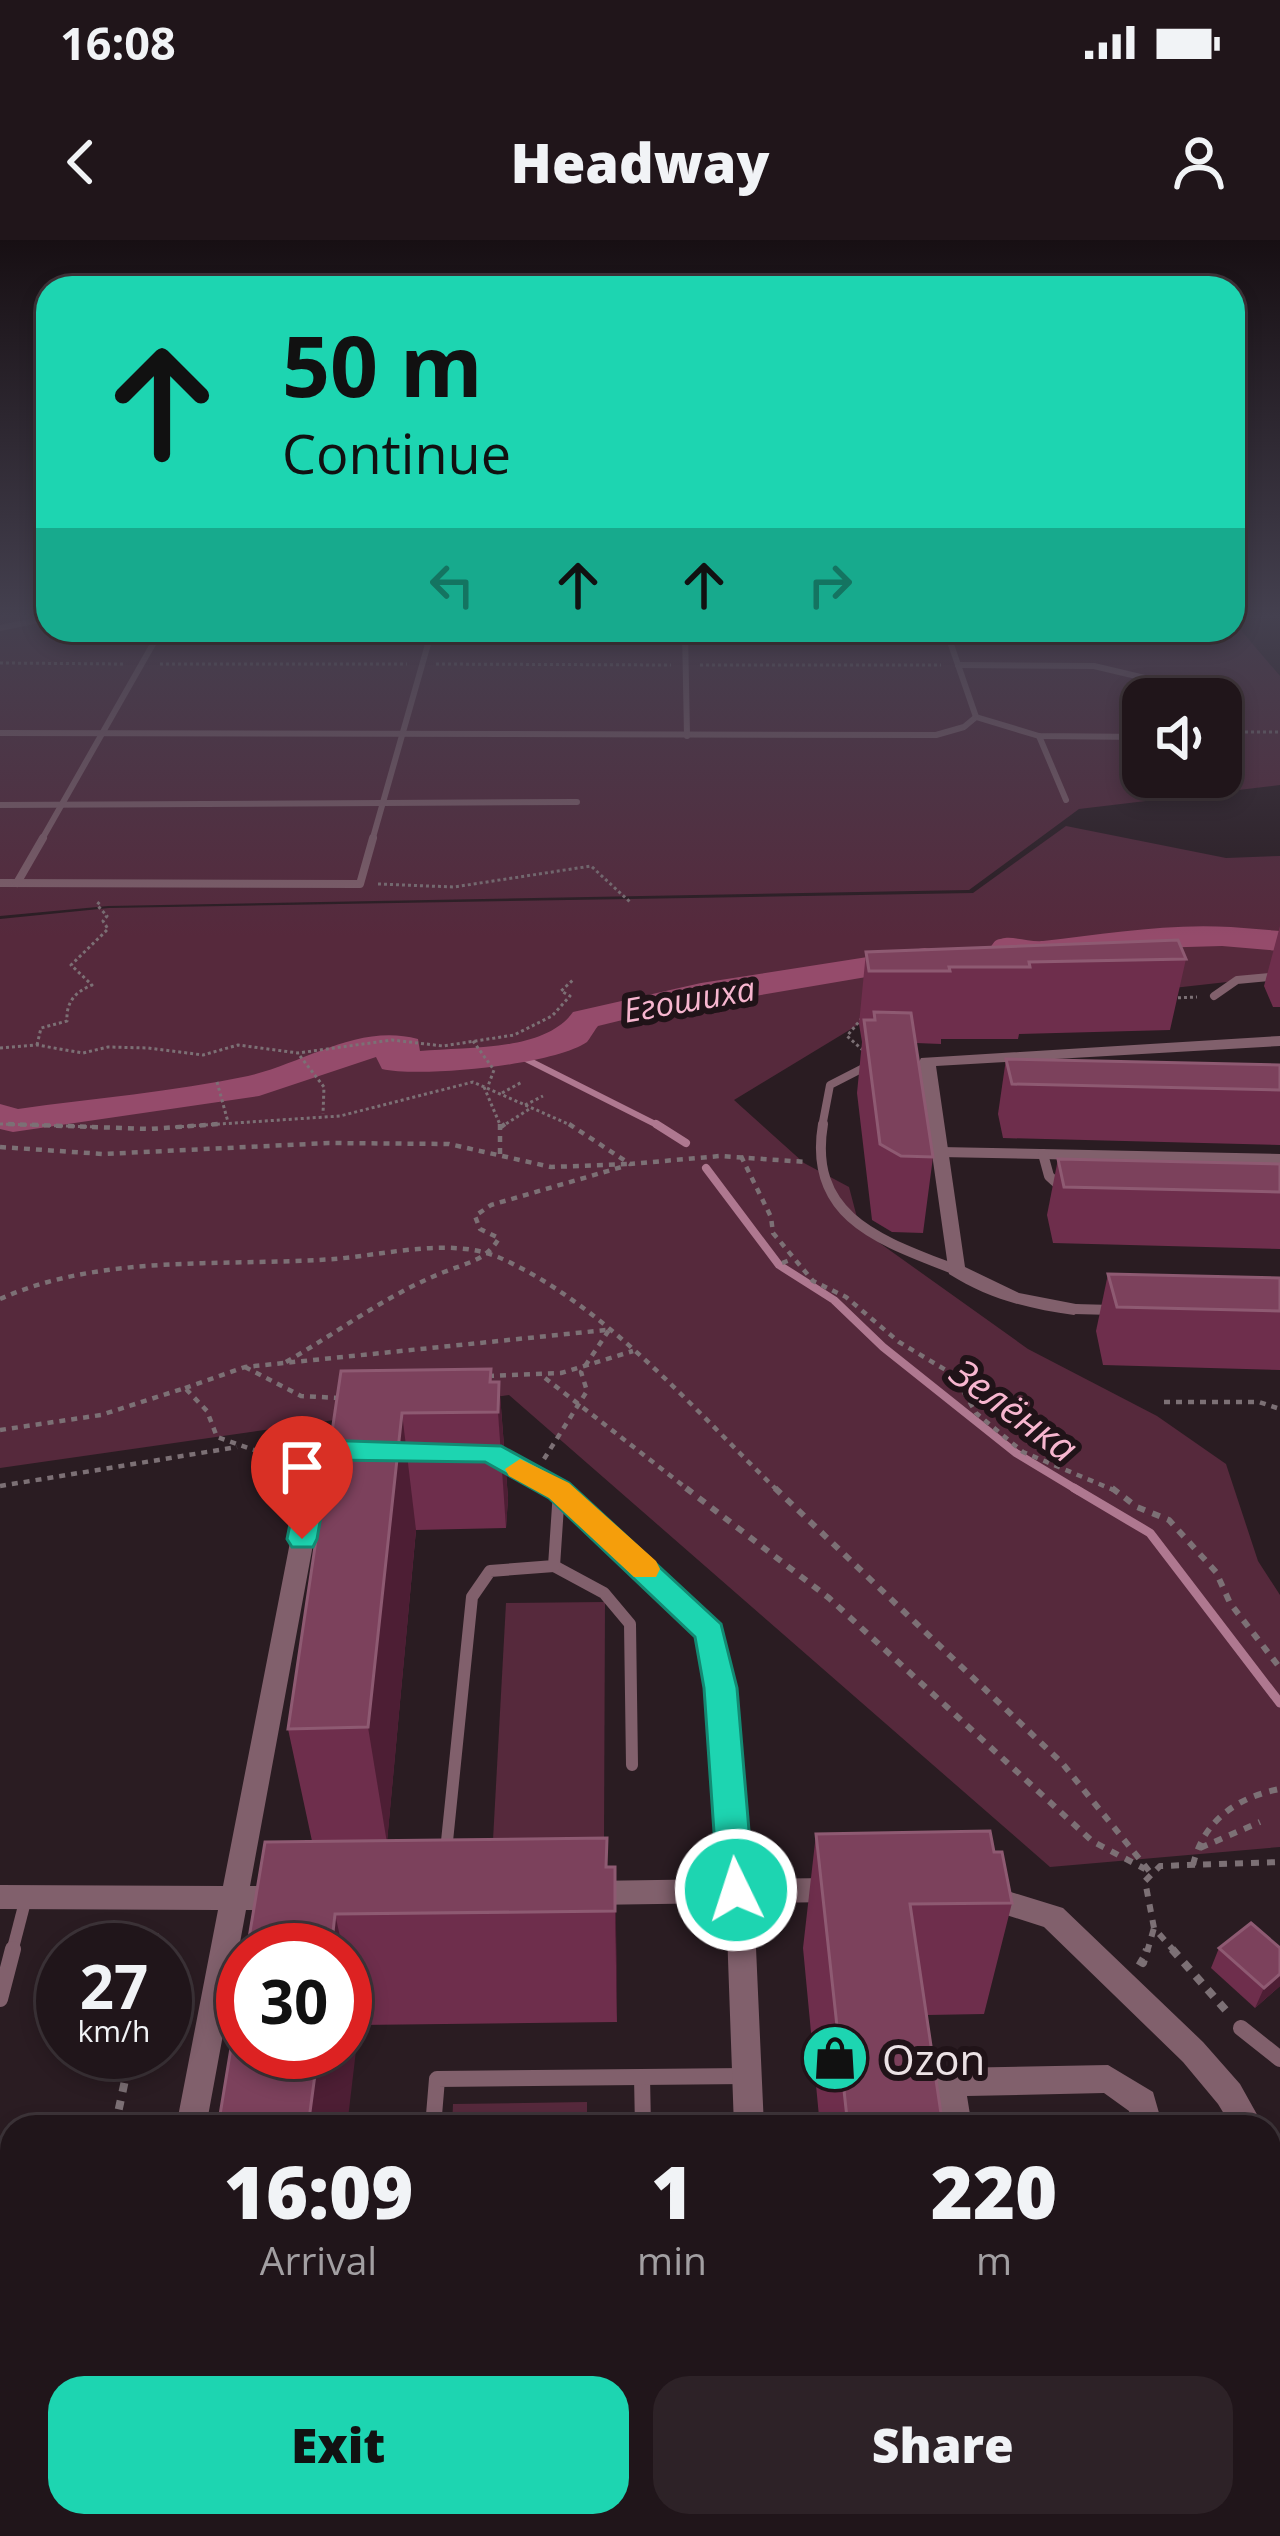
<!DOCTYPE html>
<meta charset="utf-8">
<style>
:root{--surface:#20151a;--page:#2d2227;--text:#f1f3f6;--muted:#a29fa2;--line:#3d3439;--accent:#1dd5b1}
body{margin:0;font-family:"Open Sans",sans-serif;background:var(--page);color:var(--text);height:100vh;display:flex;flex-direction:column;font-size:45px;white-space:nowrap}
*{box-sizing:border-box;margin:0}
p{font-size:39px;color:var(--muted)}
.icon{flex:none;width:66px;height:66px;fill:none;stroke:currentColor;stroke-width:2;stroke-linecap:round;stroke-linejoin:round}
.map{position:relative;flex:1;overflow:hidden}
.details{position:absolute;left:0px;top:1875px;width:1281px;height:423px;display:flex;flex-direction:column;background:var(--surface);border-radius:36px 36px 0 0;box-shadow:0 6px 18px #0003,0 0 0 3px var(--line)}
.details>*{flex:none}
.hud{position:absolute;left:36px;top:36px;width:1209px;height:366px;border-radius:36px;box-shadow:0 6px 18px #0003,0 0 0 3px var(--line);background:#1dd5b1;color:#111;overflow:hidden}
.tools{position:absolute;left:1122px;top:438px;display:grid;gap:24px}
.tools a{display:grid;place-items:center;width:120px;height:120px;border-radius:24px;background:var(--surface);box-shadow:0 6px 18px #0003,0 0 0 3px var(--line);font-size:60px}
.speed{position:absolute;left:36px;top:1683px;display:flex;gap:24px;font-size:60px;font-weight:700;text-align:center}
.speed>*{display:grid;place-content:center;width:156px;height:156px;border-radius:50%;background:var(--surface);box-shadow:0 6px 18px #0003,0 0 0 3px var(--line);line-height:1}
.speed small{font-size:30px;font-weight:400}
.speed .limit{border:18px solid #d22;background:#fff;color:#111}
.pin{position:absolute;display:grid;place-items:center;width:102px;height:102px;color:#fff;margin:-123px -51px;border-radius:50% 50% 50% 0;rotate:-45deg;box-shadow:0 0 12px #0007}
.pin .icon{rotate:45deg}
.me{position:absolute;width:132px;margin:-66px;rotate:356deg;stroke-linejoin:round;filter:drop-shadow(0 0 9px #0008)}
.turn{display:flex;align-items:center;gap:42px;height:252px;padding:0 48px;font-size:54px}
.turn .icon{width:156px;height:156px;stroke-width:2.5}
.turn b{display:block;font-size:84px;line-height:102px}
.lanes{display:flex;align-items:center;height:114px;padding:0 48px;background:#0003;justify-content:center;gap:60px;direction:ltr}
.lanes .off{opacity:.35}
.eta{display:flex;justify-content:space-evenly;align-items:center;height:204px;text-align:center}
.eta b{font-size:72px;font-weight:800;line-height:84px}
.cta{display:flex;gap:24px;margin-top:auto;padding:24px 48px}
.cta a{flex:1;height:138px;border-radius:36px;background:var(--accent);color:#111;font-size:48px;font-weight:800;line-height:138px;text-align:center}
.cta a+a{background:var(--page);color:var(--text)}
.status{display:flex;justify-content:space-between;align-items:center;height:84px;padding:0 60px;background:var(--surface);direction:ltr}
.status svg{height:33px;fill:currentColor}
header{display:flex;justify-content:space-between;align-items:center;height:156px;padding:0 48px;background:var(--surface);font-size:54px;font-weight:800}
.map>svg:first-child{display:block}
.green{fill:#56293c;fill-rule:evenodd}
.lines{fill:none;stroke-linecap:round;stroke-linejoin:round}
.stream-far2{stroke:#af7890;stroke-width:6}
.stream-far1{stroke:#af7890;stroke-width:8}
.stream{stroke:#af7890;stroke-width:9}
.river{fill:#954b6b;fill-rule:evenodd}
.path-far3{stroke:#7c7075;stroke-width:3;stroke-dasharray:3 3;stroke-linecap:butt}
.path-far2{stroke:#7c7075;stroke-width:4.5;stroke-dasharray:6 6;stroke-linecap:butt}
.path-far1{stroke:#7c7075;stroke-width:6;stroke-dasharray:8 8;stroke-linecap:butt}
.path{stroke:#7c7075;stroke-width:8;stroke-dasharray:9 9;stroke-linecap:butt}
.service-far4{stroke:#81606c;stroke-width:6}
.service-far3{stroke:#81606c;stroke-width:8}
.service-far2{stroke:#81606c;stroke-width:10}
.service-far1{stroke:#81606c;stroke-width:12}
.service{stroke:#81606c;stroke-width:16}
.minor{fill:#81606c;fill-rule:evenodd}
.wall{fill:#6e2e4c}
.shaded-wall{fill:#4d1e34}
.building{fill:#7c415c;stroke:#8e5a72;stroke-width:3}
.route{fill:#1dd5b1;stroke:#138a73;stroke-width:3}
.slow{fill:#f59e0b}
.labels{text-anchor:middle;dominant-baseline:central;stroke-width:12;stroke-linejoin:round;paint-order:stroke}
.far-water-label{font-size:33px;font-style:italic;fill:#f7b6cf;stroke:#201318}
.water-label{font-size:39px;font-style:italic;fill:#f7b6cf;stroke:#201318}
.near-poi-label{font-size:42px;fill:#ece2e5;stroke:#201318;text-anchor:start}
</style>
<div class="status"><b>16:08</b><svg viewBox="0 0 49 12"><path d="M0 12V9h3v3zM5 12V6h3v6zM10 12V3h3v9zM15 12V0h3v12zM26 1h20v11H26zM47 4h2v5h-2z"/></svg></div>
<header><svg class="icon" aria-label="back" viewBox="0 0 24 24"><path d="M15 5l-7 7 7 7"/></svg>Headway<svg class="icon" aria-label="person" viewBox="0 0 24 24"><circle cx="12" cy="8" r="4"/><path d="M4 21q1-7 8-7t8 7"/></svg></header>
<div class="map">
<svg width="1280" height="2296" viewBox="0 0 1280 2296">
<rect width="100%" height="100%" fill="#2a1c22"/>
<g class="green">
<path d="M0,374h48v16h1185v-9l47,55v109l-201,24 -110,81 -861,16 -108,10zM1143,459h78v78h-78z"/>
<path d="M1066,586l160,32 54,-2v120l-419,47 -127,77 70,63 45,24 11,42 168,120 129,67 69,48 32,97 22,34v252l-230,20 -541,-472 -509,73v-549l109,-11 864,-15z"/>
<path d="M605,1362l-1,237 -111,1 13,-237z"/>
<path d="M587,1862v25h-135l1,-23z"/>
<path d="M0,2083h12v203h6l-2,10h-16z"/>
</g>
<g class="lines">
<path class="stream-far2" d="M514,813l147,74"/>
<g class="stream-far1">
<path d="M656,884l30,19"/>
<path d="M706,928l73,97 55,35 49,47 133,106 63,38"/>
</g>
<path class="stream" d="M1074,1248l76,45 130,170"/>
<g class="river">
<path d="M1231,687l49,4v20l-58,-5 -104,3 -24,8 -25,-3 -26,7 -37,-3 -16,-10c6,-8 4,-8 15,-10 12,-1 25,4 38,3 61,-7 125,-18 188,-14z"/>
<path d="M925,708l12,3 4,7 -4,7 -294,50 -45,11c-2,2 -9,14 -11,16 -33,23 -166,36 -205,27l-6,-12 -117,39 -246,36 -13,-3v-25l18,5c76,-11 155,-17 230,-33 57,-13 110,-53 170,-37l2,12c45,-4 125,1 153,-39l128,-29z"/>
</g>
<g class="path-far3">
<path d="M0,423l125,1"/>
<path d="M160,424h247"/>
<path d="M436,424l235,1"/>
<path d="M700,425h241"/>
<path d="M1221,492h59"/>
<path d="M378,644l76,3 137,-21 39,36"/>
<path d="M1172,758l25,-1"/>
<path d="M862,778l-15,18 18,16"/>
<path d="M473,801l21,29 -6,16"/>
<path d="M37,805l4,-17 26,-7c-1,-19 8,-29 25,-36l-21,-20 37,-36 -5,-8 4,-5 -10,-11 4,-5"/>
<path d="M0,808l37,-3 46,8 25,-6 40,1 55,7 35,-10 60,8 94,-13 51,6 71,-11 38,-19 18,-20 -9,-5 12,-11"/>
<path d="M300,816l24,31 -1,27"/>
<path d="M217,842l11,40"/>
<path d="M484,847l17,40"/>
<path d="M502,853l20,-11"/>
<path d="M525,865l18,-9"/>
<path d="M0,884l98,3"/>
<path d="M175,887l165,-11 133,-34 102,45"/>
<path d="M501,887l30,-19"/>
</g>
<g class="path-far2">
<path d="M8,884l142,5 69,-5"/>
<path d="M500,884v32"/>
<path d="M569,884l61,40 90,-8 86,6"/>
<path d="M501,887l4,-3"/>
<path d="M0,907l103,7 226,-11 120,1 102,23 79,-3"/>
<path d="M741,916l30,61 2,16 40,48 33,16 53,45 55,33 22,38 47,39 93,39"/>
<path d="M782,1023l11,-4"/>
<path d="M0,1059c103,-46 224,-32 334,-40 50,-4 116,-22 164,-2 106,46 198,155 280,234"/>
<path d="M286,1122c54,-31 100,-67 158,-90 23,-9 43,-12 55,-34l-19,-9 -5,-13 16,-11 134,-39"/>
<path d="M245,1127l56,29 39,2"/>
<path d="M488,1136l73,-3 72,-22"/>
<path d="M545,1138l145,113"/>
<path d="M185,1148l60,-21 361,-37"/>
<path d="M1164,1162h95l21,7"/>
<path d="M0,1190l101,-15 84,-27 22,23 10,26 37,13h41"/>
<path d="M544,1219l43,-68 -6,-19 28,-42"/>
<path d="M0,1246l237,-39"/>
</g>
<g class="path-far1">
<path d="M686,1248l143,110 263,243 53,28"/>
<path d="M775,1248l287,275 88,109"/>
<path d="M1112,1248l25,19 32,13 47,52 14,31 50,65"/>
<path d="M1200,1608l60,-26"/>
<path d="M1193,1625c10,-44 44,-68 87,-76"/>
<path d="M152,1710l4,-17"/>
<path d="M1147,1712l7,-24"/>
<path d="M1175,1712l-21,-24 -9,-47 15,-15 120,-4"/>
</g>
<g class="path">
<path d="M1172,1709l58,66"/>
<path d="M1138,1720l5,3 4,-14"/>
<path d="M115,1887l16,-75"/>
<path d="M30,2296l2,-10"/>
</g>
<g class="service-far4">
<path d="M0,388l48,-10"/>
<path d="M685,390l2,106"/>
<path d="M946,390l30,87"/>
<path d="M958,425l136,1 59,14 12,19"/>
<path d="M0,493l936,2 28,-8 12,-10 63,19 104,1"/>
<path d="M1039,496l27,64"/>
<path d="M0,565l577,-3"/>
<path d="M41,601l120,-211"/>
<path d="M372,601l60,-211"/>
</g>
<g class="service-far3">
<path d="M0,643l360,1 13,-46"/>
<path d="M17,643l26,-45"/>
<path d="M1214,756l23,-16 43,-4"/>
<path d="M822,887l8,-42 41,-21"/>
</g>
<g class="service-far2">
<path d="M823,884c-16,95 60,117 133,146"/>
<path d="M940,912l340,7"/>
<path d="M1043,914l6,22 12,11"/>
<path d="M1074,1069l39,1"/>
</g>
<g class="service-far1">
<path d="M554,1326l50,27 26,31 2,141"/>
<path d="M446,1611l26,-254 18,-26 64,-5 5,-75 151,141 10,55"/>
<path d="M12,1712l14,-54"/>
</g>
<g class="service">
<path d="M0,1759l13,-50"/>
<path d="M1241,1788l39,31"/>
<path d="M642,1837l1,50"/>
<path d="M433,1887l4,-48 309,-3"/>
<path d="M478,2286v10"/>
</g>
<g class="minor">
<path d="M1280,796v10l-344,20 29,201 54,26 62,12 3,4 -10,6c-45,-6 -86,-16 -125,-41l-30,-212 2,-4z"/>
<path d="M319,1202h39l11,8 -11,8h-29l-79,428h33l10,3 4,9 -4,9 -10,3h-37l-40,217h-30l42,-217 -218,-1v-24l223,1 85,-436z"/>
<path d="M479,1204l19,4 69,37 3,6 -3,6h-16l-65,-37 -15,-3 -3,-5z"/>
<path d="M721,1438l9,3 3,7 18,191 83,-1 10,3 4,9 -4,9 -10,3 -80,1 10,224h-30l-8,-224 -136,2 -10,-3 -4,-9 4,-9 10,-3 134,-2 -15,-191 3,-7z"/>
<path d="M985,1644l78,24 140,134 37,42 24,43h-32l-14,-23 -35,-42 -139,-135 -69,-22 -4,-9 4,-9z"/>
<path d="M1108,1825l45,27 10,35h-30l-4,-16 -25,-18 -137,3 5,31h-30l-7,-45 4,-10 11,-4z"/>
<path d="M1269,1921l11,5v70l-11,-5z"/>
<path d="M98,2286h36l-2,10h-36z"/>
<path d="M751,2286h36l1,10h-36z"/>
</g>
</g>
<g class="wall">
<path d="M1280,686v81h-7l-9,-21z"/>
<path d="M866,712l320,7 -16,71 -151,4 -1,5h-77v5l-25,-1 17,114 -10,76 -31,-1 -20,-12 -15,-127 5,-51 -3,-18z"/>
<path d="M1006,819l274,6v80l-277,-7 -5,-24z"/>
<path d="M1058,919l222,5v85l-227,-6 -6,-28z"/>
<path d="M1108,1034l172,4v92l-177,-5 -7,-34z"/>
<path d="M491,1129l1,13h7l9,116 -2,30 -90,2 -29,311 220,-3v29h8l2,155 -258,3 -14,27v-102h-98l65,-109 -24,-112 53,-358z"/>
<path d="M816,1594l178,18 18,51 -28,111 -57,1 16,112h-123l-17,-179z"/>
<path d="M1219,1708h61v38l-25,22 -44,-40z"/>
<path d="M1269,2134h11v162h-420l-1,-10h410z"/>
<path d="M155,2286h267v10h-261z"/>
</g>
<g class="shaded-wall">
<path d="M499,1142l9,116 -2,30 -8,-116z"/>
<path d="M402,1173l14,117 -29,313 -19,-116z"/>
<path d="M615,1627l2,112v43l-2,-111z"/>
<path d="M335,1674l8,36h-12z"/>
<path d="M345,1720l14,65 -12,102h-39l10,-75h27z"/>
<path d="M1280,1734v12l-25,22 9,-20z"/>
<path d="M388,2286h21l3,10h-21z"/>
</g>
<g class="building">
<path d="M1178,700l8,19 -157,3 1,5h-81l1,4h-81l-3,-19z"/>
<path d="M874,772l37,1 22,144 -32,-1 -21,-12 -16,-124h11z"/>
<path d="M1006,819l274,6v25l-268,-6z"/>
<path d="M1058,919l222,5v28l-216,-5z"/>
<path d="M1108,1034l172,4v33l-163,-4z"/>
<path d="M491,1129l-1,13h9l-1,30 -96,1 -34,314 -80,2 53,-358z"/>
<path d="M990,1591l4,21h8l10,51 -102,1 33,223h-95l-32,-293z"/>
<path d="M607,1598l-1,29h9v44l-280,3 -4,36h-84l18,-108z"/>
<path d="M1251,1683l29,25v26l-16,14 -45,-40z"/>
<path d="M243,1735v77h75l-10,75h-90z"/>
<rect x="1269" y="2134" width="11" height="120"/>
</g>
<linearGradient id="sky" x2="0" y2="1"><stop stop-color="#170f13"/><stop offset="0.54" stop-color="#44404f"/><stop offset="1" stop-color="#44404f" stop-opacity="0"/></linearGradient>
<rect width="1280" height="696" fill="url(#sky)"/>
<path class="route" d="M319,1200l182,6 68,37 152,141 16,64 17,202 -5,11 -13,4 -13,-4 -5,-11 -14,-202 -9,-51 -146,-139 -64,-36 -154,-2 -14,79 -4,8h-21l-5,-8 18,-89z"/>
<path class="slow" d="M520,1219l49,24 87,78 4,8 -4,8h-22l-85,-79 -40,-22 -4,-7z"/>
<defs>
<symbol id="shop-disc" viewBox="-11 -11 22 22"><circle r="9.5" fill="#1dd5b1" stroke="#201318"/><path d="M-5-2.5h2.3a2.7 3.5 0 0 1 5.4 0H5L5.5 6h-11ZM-1.5-2.5h3a1.5 2.3 0 0 0-3 0Z" fill="#111"/></symbol>
</defs>
<g fill-rule="evenodd">
<use href="#shop-disc" x="797" y="1780" width="76" height="76"/>
</g>
<g class="labels">
<g class="far-water-label">
<text transform="translate(689 759) rotate(-10)">Егошиха</text>
</g>
<g class="water-label">
<text transform="translate(1015 1169) rotate(36)">Зелёнка</text>
</g>
<g class="near-poi-label">
<text x="882" y="1818">Ozon</text>
</g>
</g>
</svg>
<div class="tools">
<a><svg class="icon" aria-label="sound" viewBox="0 0 24 24"><path d="M4 9h4l5-4v14l-5-4H4zM17 9q2 3 0 6"/></svg></a>
</div>
<div class="speed"><div>27<small>km/h</small></div><div class="limit">30</div></div>
<div class="pin" style="left:302px;top:1299px;background:#d93025"><svg class="icon" aria-label="arrive" viewBox="0 0 24 24"><path d="M6 21V4h12l-3 4 3 4H6"/></svg></div>
<svg class="me" style="left:736px;top:1650px" viewBox="-20 -20 40 40"><circle r="17" fill="#1dd5b1" stroke="#fff" stroke-width="3"/><path d="M0-11L8 9 0 5-8 9z" fill="#fff"/></svg>
<div class="hud">
<div class="turn"><svg class="icon" aria-label="ahead" viewBox="0 0 24 24"><path d="M12 20V5M6 11l6-6 6 6"/></svg><div><b>50 m</b>Continue</div></div>
<div class="lanes"><svg class="icon off" aria-label="left" viewBox="0 0 24 24"><path d="M17 20v-9H6M10 6l-5 5 5 5"/></svg><svg class="icon" aria-label="ahead" viewBox="0 0 24 24"><path d="M12 20V5M6 11l6-6 6 6"/></svg><svg class="icon" aria-label="ahead" viewBox="0 0 24 24"><path d="M12 20V5M6 11l6-6 6 6"/></svg><svg class="icon off" aria-label="right" viewBox="0 0 24 24"><path d="M7 20v-9h11M14 6l5 5-5 5"/></svg></div>
</div>
<section class="details">
<div class="eta">
<div><b>16:09</b><p>Arrival</p></div>
<div><b>1</b><p>min</p></div>
<div><b>220</b><p>m</p></div>
</div>
<div class="cta"><a>Exit</a><a>Share</a></div>
</section>
</div>
